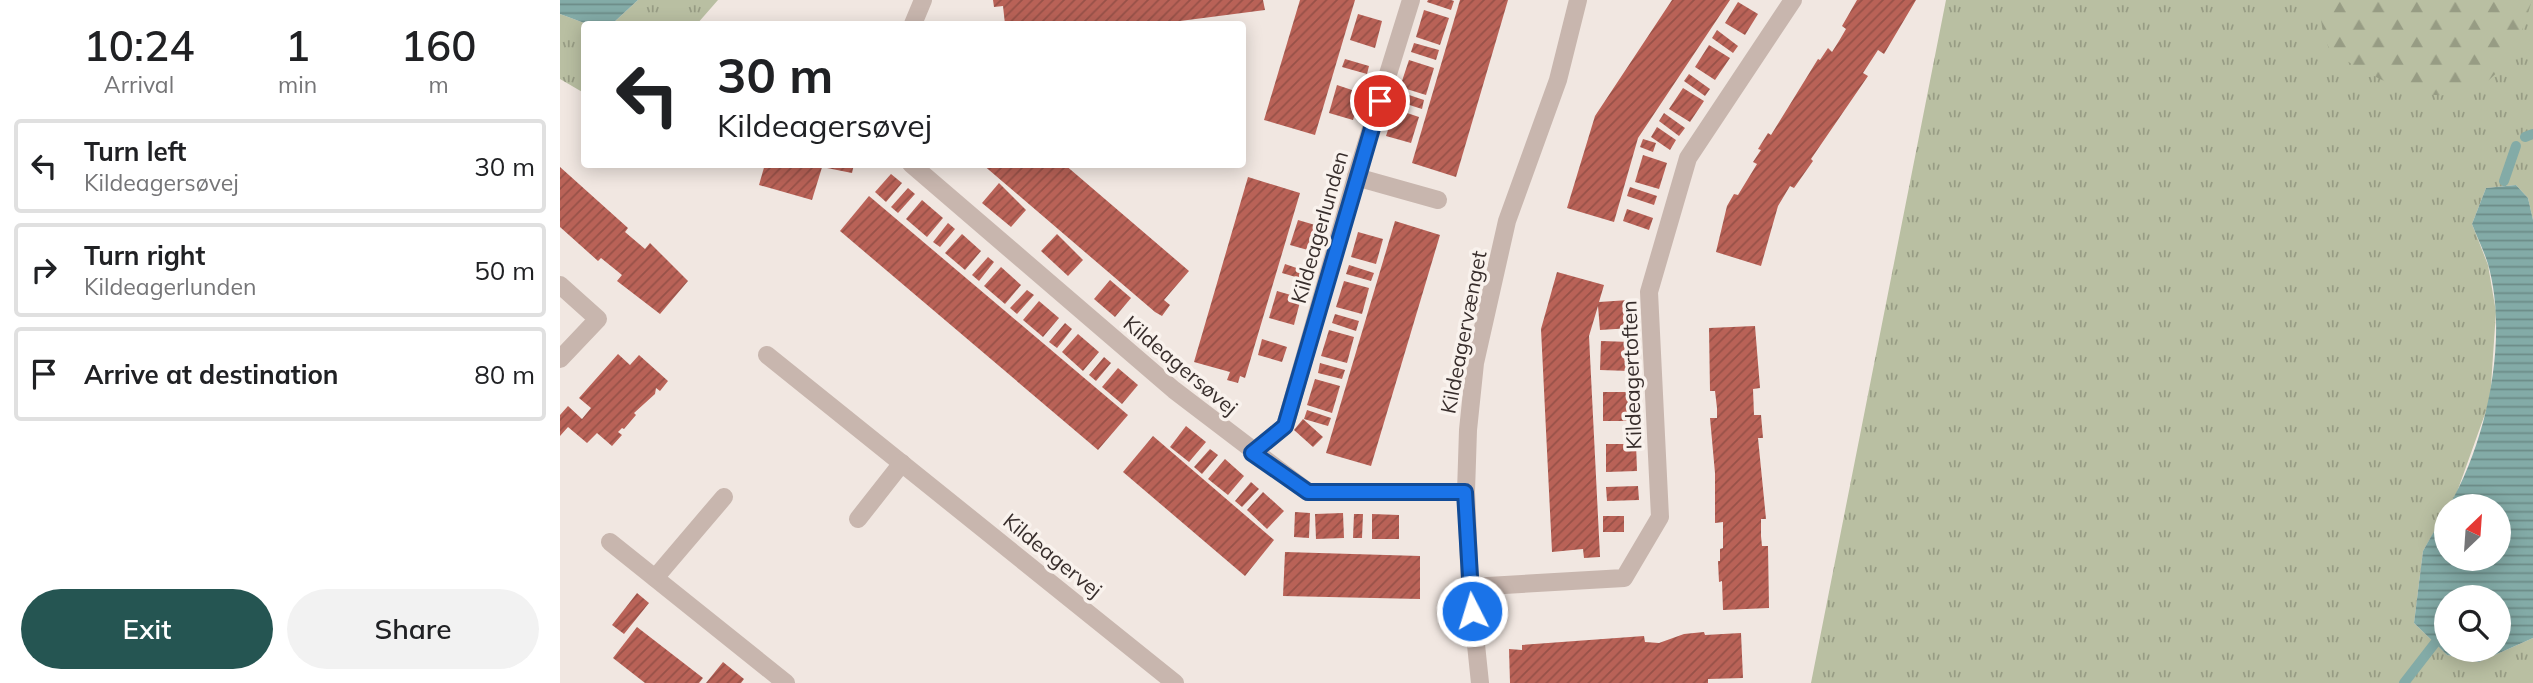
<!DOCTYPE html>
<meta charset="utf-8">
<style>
:root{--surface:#fff;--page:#f2f2f2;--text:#202124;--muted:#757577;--line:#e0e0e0;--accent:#255552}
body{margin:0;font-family:Mulish,sans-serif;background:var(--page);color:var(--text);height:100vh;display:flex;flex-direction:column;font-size:26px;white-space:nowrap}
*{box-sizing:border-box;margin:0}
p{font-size:23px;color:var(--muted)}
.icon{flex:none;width:38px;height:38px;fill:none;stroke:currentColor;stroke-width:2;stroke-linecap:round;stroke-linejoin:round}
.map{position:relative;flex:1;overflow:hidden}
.side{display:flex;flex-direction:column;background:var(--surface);width:560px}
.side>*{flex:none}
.guide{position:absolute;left:21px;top:21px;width:665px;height:147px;border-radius:7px;box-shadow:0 4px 18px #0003;background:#fff;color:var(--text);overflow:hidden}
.needle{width:46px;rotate:25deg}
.controls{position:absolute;left:1874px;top:494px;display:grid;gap:14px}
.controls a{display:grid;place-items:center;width:77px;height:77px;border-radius:50%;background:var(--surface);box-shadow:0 4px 18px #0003;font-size:35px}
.pin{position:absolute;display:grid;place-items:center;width:60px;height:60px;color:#fff;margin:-30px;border:4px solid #fff;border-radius:50%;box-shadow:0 2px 7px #0007}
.me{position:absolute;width:77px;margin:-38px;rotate:355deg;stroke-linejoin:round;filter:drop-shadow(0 0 5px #0008)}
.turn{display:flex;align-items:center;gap:24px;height:147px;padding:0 21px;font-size:32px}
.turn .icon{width:91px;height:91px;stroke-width:2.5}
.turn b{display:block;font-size:49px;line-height:60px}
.eta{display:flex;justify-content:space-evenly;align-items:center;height:119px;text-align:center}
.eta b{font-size:42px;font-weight:600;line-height:49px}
.cta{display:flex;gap:14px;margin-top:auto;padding:14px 21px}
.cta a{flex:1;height:80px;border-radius:42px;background:var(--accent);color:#fff;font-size:28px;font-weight:600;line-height:80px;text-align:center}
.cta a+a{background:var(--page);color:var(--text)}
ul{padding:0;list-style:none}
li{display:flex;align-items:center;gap:21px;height:94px;margin:0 14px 10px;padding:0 7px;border:4px solid var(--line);border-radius:7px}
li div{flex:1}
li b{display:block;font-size:26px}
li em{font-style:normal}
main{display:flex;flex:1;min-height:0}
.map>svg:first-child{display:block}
.grass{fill:url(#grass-tufts)}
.forest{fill:url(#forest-firs)}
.water{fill:url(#water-rules);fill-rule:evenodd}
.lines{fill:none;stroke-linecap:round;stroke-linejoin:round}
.stream{stroke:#83aba7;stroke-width:10}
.building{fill:url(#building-hatch)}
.minor{stroke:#c8b6ae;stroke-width:18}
.route-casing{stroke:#114b97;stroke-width:18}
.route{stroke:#1a73e8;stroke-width:12}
.labels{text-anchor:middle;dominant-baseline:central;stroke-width:7;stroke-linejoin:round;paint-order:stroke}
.street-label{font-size:21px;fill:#382e2c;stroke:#f9f2ed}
</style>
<main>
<section class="side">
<div class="eta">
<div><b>10:24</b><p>Arrival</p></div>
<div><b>1</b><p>min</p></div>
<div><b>160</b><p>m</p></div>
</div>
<ul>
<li><svg class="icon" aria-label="left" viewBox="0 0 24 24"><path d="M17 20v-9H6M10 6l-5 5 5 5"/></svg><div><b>Turn left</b><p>Kildeagersøvej</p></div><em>30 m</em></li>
<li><svg class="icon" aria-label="right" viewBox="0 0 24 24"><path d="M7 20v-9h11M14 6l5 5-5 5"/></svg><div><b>Turn right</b><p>Kildeagerlunden</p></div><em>50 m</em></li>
<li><svg class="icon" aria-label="arrive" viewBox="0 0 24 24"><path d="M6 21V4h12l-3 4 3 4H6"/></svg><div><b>Arrive at destination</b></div><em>80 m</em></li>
</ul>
<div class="cta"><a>Exit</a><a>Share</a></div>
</section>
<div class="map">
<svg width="1973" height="683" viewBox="0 0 1973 683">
<defs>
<pattern id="grass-tufts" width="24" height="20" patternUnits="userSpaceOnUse" patternTransform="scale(1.75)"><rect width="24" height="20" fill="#b9bfa2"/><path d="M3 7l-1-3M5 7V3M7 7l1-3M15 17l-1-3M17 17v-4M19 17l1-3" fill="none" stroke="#979c84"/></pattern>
<pattern id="forest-firs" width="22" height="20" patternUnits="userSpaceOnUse" patternTransform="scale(1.75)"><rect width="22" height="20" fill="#b9bfa2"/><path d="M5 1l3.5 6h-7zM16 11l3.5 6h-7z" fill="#979c84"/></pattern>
<pattern id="water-rules" width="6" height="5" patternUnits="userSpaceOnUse" patternTransform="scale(1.75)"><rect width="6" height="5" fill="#83aba7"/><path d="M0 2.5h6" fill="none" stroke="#6c8c88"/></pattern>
<pattern id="building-hatch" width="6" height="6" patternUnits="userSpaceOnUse" patternTransform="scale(1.75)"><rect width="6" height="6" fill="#b96257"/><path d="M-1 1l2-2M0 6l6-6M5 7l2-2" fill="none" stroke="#975148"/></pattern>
</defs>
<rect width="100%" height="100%" fill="#f1e7e1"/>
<g class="grass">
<path d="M78,0h80l-21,24h-85z"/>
<path d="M1386,0h587v220l-5,-22 -12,-13 -30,3 -14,36 16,41 8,47 -6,88 -33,92 -34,59 -9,72 33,32 32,7 54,-24v45h-722z"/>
<path d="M0,14l27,10 -3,69 -24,-14z"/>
</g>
<path class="forest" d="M1758,0h214c-10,34 -24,76 -61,90 -40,15 -83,-5 -117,-25 -9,-5 -24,-12 -28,-23 -5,-12 -5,-29 -8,-42z"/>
<g class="water">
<path d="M0,0h78l-26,24h-25l-27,-10z"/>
<path d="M1956,185l12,13 5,22v418l-54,24 -32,-7 -33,-32 9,-72 23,-41v48h53v-52h-50c38,-65 60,-168 39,-242 -4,-13 -11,-27 -16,-40l14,-36zM1886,597h53v52h-53z"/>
</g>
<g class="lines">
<g class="stream">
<path d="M1965,137l8,-3"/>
<path d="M1944,181l12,-35"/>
<path d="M1844,683l31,-40"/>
</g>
</g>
<g class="building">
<path d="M433,0h270l2,10 -108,14h-152l-2,-18 -9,1z"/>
<path d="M740,0h55l-40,135 -51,-15z"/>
<path d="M868,0h23l3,1 -3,9 -24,-8z"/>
<path d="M900,0h48l-52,177 -44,-14z"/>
<path d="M1112,0h58l-92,138 -24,84 -47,-14 28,-92z"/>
<path d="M1297,0h59l-32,54 -6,-4 -15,23 5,3 -57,83 2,2 -19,27 -4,-2 -12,20 -17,60 -45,-14 11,-46 7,-12 4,1 19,-31 -4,-2 8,-12 -3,-1 10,-16 3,2 47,-76 2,1 8,-12 4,4 7,-11 7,-12 -4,-3z"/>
<path d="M1178,2l20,12 -13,21 -20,-12z"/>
<path d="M864,10l25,8 -9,27 -24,-8z"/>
<path d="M798,14l24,7 -7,27 -25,-8z"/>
<path d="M1157,30l21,16 -5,7 -21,-15z"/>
<path d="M854,43l25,7 -3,10 -25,-8z"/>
<path d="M1149,45l21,13 -15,22 -20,-13z"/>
<path d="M785,59l24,7 -2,8 -25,-7z"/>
<path d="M849,60l25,8 -8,27 -26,-8z"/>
<path d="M1129,74l21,15 -5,7 -21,-15z"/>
<path d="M777,85l24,8 -8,27 -24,-7z"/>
<path d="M1123,88l21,13 -14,21 -21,-13z"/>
<path d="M840,92l24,8 -2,9 -25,-8z"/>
<path d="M835,109l24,8 -8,26 -25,-7z"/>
<path d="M1104,113l21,15 -6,8 -20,-15z"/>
<path d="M1097,127l19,13 -6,10 -19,-13z"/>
<path d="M1083,139l13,4 -3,9 -13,-5z"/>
<path d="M1083,155l24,8 -8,26 -24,-7z"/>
<path d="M205,164h58l-11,36 -53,-15z"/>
<path d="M268,164h26l-2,9 -25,-5z"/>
<path d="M422,164h82l125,107 -25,29 6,5 -8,11 -7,-4z"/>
<path d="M0,167l68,61 -3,4 20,17 5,-6 38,38 -28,33 -43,-33 5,-6 -21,-17 -3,3 -38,-34z"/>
<path d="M331,174l11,9 -16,19 -11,-10z"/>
<path d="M688,177l52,16 -55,185 -5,-2 -2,7 -11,-3 3,-8 -36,-10z"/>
<path d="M439,183l27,27 -15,17 -29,-24z"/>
<path d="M1070,187l27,9 -3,9 -27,-9z"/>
<path d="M348,188l7,6 -17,19 -7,-6z"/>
<path d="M309,196l259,219 -30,35 -258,-219z"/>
<path d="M362,200l21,18 -16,19 -21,-18z"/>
<path d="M1067,209l26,9 -4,12 -26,-9z"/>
<path d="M738,220l24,7 -7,25 -25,-7z"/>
<path d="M835,221l45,14 -69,231 -45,-13z"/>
<path d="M388,223l7,6 -15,18 -7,-5z"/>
<path d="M798,232l25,7 -7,25 -25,-7z"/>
<path d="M402,234l19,17 -16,19 -20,-17z"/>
<path d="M497,234l26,26 -15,16 -27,-25z"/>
<path d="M428,257l6,5 -15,19 -7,-6z"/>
<path d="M725,264l23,8 -2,8 -24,-7z"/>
<path d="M789,265l25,8 -3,8 -25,-7z"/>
<path d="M441,267l20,18 -16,19 -21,-18z"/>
<path d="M997,272l47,13 -5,17 30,-2 2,28 -31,2 -2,-24 -9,30 11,221 -16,1 -1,-9 -31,3 -11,-223z"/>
<path d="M550,280l21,18 -16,19 -21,-18z"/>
<path d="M784,281l25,7 -7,26 -26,-7z"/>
<path d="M467,290l7,5 -17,19 -7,-6z"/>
<path d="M717,291l24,7 -7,27 -25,-7z"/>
<path d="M479,301l20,17 -16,19 -20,-17z"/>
<path d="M775,314l24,7 -3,10 -24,-8z"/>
<path d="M505,323l7,6 -15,19 -8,-6z"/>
<path d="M1195,326l5,62 -7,1 1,26h7l2,23h-5l8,81h-5v17l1,10h6l1,62 -46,2 -1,-29 -3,1 -1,-21h2v-12l3,-1v-26l-8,1v-50l-5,-55h7v-10l-2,-17h-5l-1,-63z"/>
<path d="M769,330l25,7 -7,26 -26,-7z"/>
<path d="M518,334l21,18 -16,19 -21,-19z"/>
<path d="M702,339l25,8 -5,15 -24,-7z"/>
<path d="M1041,341l30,1 -1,29 -30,-1z"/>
<path d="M58,354l12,11 9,-10 29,26 -8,10 -4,-3 -1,6 -21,19 2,2 -12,14 -2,-1 -4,4 4,3 -10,11 -15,-13 -10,10 -19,-16 -8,9v-21l8,-9 14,13 9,-11 -12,-10z"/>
<path d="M544,357l7,6 -15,18 -7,-6z"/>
<path d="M760,363l25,7 -3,9 -24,-6z"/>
<path d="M558,368l20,17 -16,19 -20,-17z"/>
<path d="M755,379l25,7 -8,27 -25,-8z"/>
<rect x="1043" y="392" width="31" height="29"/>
<path d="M747,410l24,8 -3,8 -24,-7z"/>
<path d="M743,419l20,18 -10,10 -19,-17z"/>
<path d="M626,426l20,16 -17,20 -19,-15z"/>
<path d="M593,436l121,104 -29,36 -122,-104z"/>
<path d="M1046,444h30l1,27 -31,1z"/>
<path d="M650,449l8,6 -16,19 -8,-7z"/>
<path d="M665,459l19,17 -16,19 -20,-16z"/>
<path d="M691,482l8,7 -17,18 -7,-6z"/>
<path d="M1078,486l1,14 -32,1 -1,-14z"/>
<path d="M703,492l21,19 -17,18 -20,-19z"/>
<path d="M735,512l15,1 -1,25 -15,-1z"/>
<path d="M783,513l1,25 -28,1 -1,-25z"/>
<path d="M794,514h9l-1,24h-9z"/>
<path d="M812,514l27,1v24h-27z"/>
<rect x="1043" y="516" width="21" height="16"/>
<path d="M725,552l135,4v43l-137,-3z"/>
<path d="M77,593l12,10 -25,31 -12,-9z"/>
<path d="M77,627l66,51 -4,5h-54l-32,-25z"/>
<path d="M1144,632l1,3 36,-2 2,45 -35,1v4h-198l-1,-34 13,1v-5l122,-9 1,6 14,1 25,-9z"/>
<path d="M163,662l21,17 -3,4h-35z"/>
</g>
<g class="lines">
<g class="minor">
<path d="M353,24l10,-24"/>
<path d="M351,164l263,226 134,102h158"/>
<path d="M796,177l82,23"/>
<path d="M0,285l38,34 -38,40"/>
<path d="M207,355l408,328"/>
<path d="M692,453l33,-27 71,-249 55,-177"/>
<path d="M298,519l44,-56"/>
<path d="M50,542l176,141"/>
<path d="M95,578l69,-81"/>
<path d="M910,587l154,-9 36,-61 -11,-225 39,-134 105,-158"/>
<path d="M920,683l-10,-96 -4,-95 2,-62 7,-67 32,-142 51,-141 20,-80"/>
</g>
</g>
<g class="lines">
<defs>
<path id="route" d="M820,101l-95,325 -33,27 56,39h157l7,119"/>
</defs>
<use href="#route" class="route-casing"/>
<use href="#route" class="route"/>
</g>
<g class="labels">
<g class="street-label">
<text transform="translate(759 227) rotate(-74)">Kildeagerlunden</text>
<text transform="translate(903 332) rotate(-79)">Kildeagervænget</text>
<text transform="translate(621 365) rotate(40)">Kildeagersøvej</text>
<text transform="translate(1071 375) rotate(-92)">Kildeagertoften</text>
<text transform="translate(493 555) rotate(39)">Kildeagervej</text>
</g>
</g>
</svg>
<div class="controls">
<a><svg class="needle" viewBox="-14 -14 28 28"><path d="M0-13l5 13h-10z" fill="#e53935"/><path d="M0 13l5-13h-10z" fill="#757577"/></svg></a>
<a><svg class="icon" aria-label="search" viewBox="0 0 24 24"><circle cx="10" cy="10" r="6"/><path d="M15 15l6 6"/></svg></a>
</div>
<div class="pin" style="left:820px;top:101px;background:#d93025"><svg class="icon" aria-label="arrive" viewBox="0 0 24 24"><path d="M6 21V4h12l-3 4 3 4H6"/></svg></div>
<svg class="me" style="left:912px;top:611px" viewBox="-20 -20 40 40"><circle r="17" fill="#1a73e8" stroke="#fff" stroke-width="3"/><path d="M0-11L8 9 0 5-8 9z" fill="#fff"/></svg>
<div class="guide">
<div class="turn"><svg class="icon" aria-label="left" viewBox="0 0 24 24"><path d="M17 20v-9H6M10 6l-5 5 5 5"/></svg><div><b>30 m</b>Kildeagersøvej</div></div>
</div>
</div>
</main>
